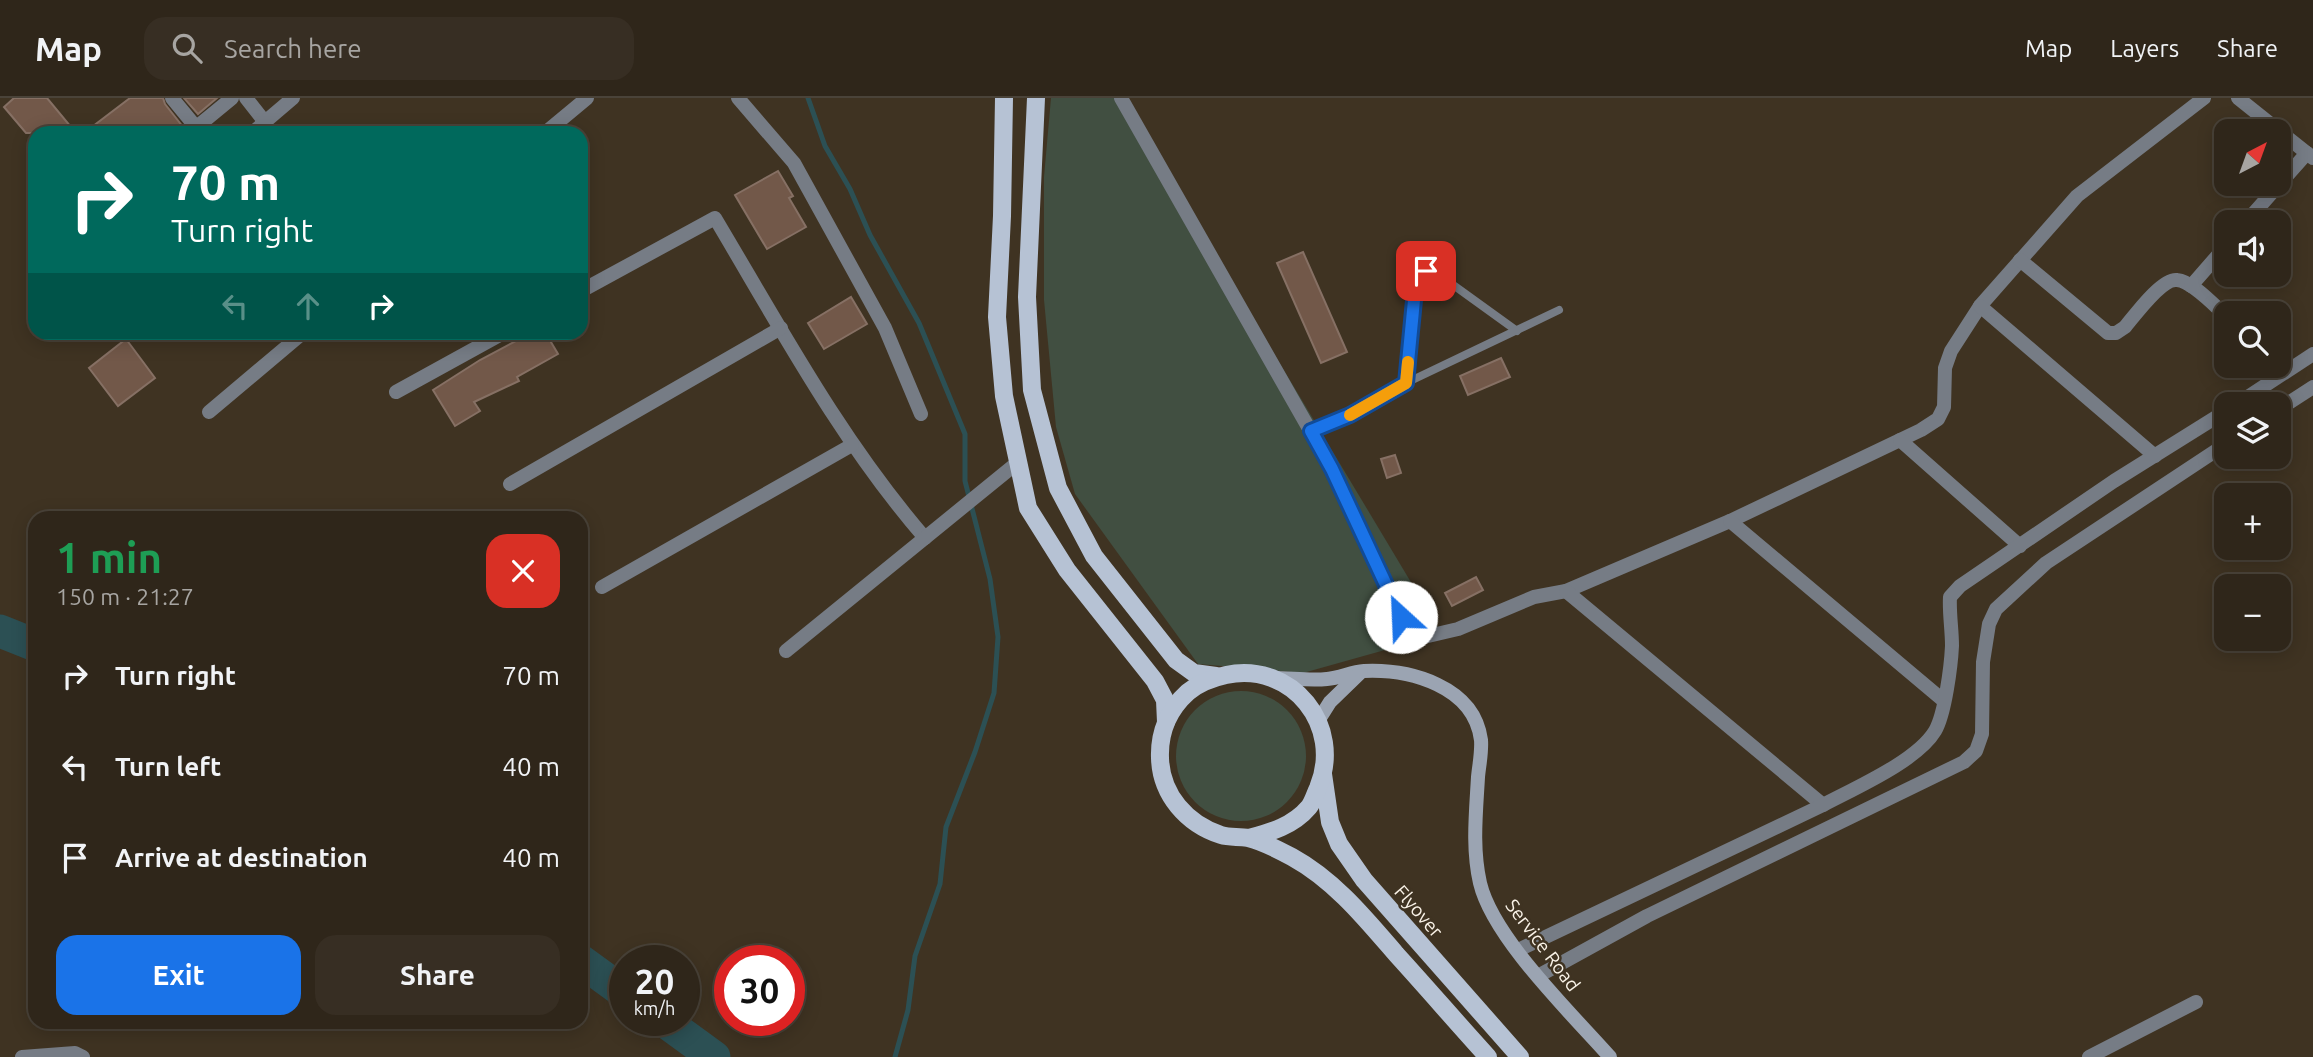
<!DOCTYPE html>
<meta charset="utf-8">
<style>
:root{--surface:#2f261a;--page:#372e23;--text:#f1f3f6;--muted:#a7a5a2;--line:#4a4339;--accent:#1a73e8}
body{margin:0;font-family:Ubuntu,sans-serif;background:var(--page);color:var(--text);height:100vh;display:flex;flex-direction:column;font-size:26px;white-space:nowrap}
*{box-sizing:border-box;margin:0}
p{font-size:23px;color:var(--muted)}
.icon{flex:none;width:38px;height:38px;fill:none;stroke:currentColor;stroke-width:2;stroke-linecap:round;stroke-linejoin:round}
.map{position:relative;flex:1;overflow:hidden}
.side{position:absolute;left:28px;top:413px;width:560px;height:518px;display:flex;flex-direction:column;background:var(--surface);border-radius:21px;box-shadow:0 4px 18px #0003,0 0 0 2px var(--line)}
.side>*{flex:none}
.banner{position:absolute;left:28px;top:28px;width:560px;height:214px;border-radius:21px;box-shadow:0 4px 18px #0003,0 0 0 2px var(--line);background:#00695c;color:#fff;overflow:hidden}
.needle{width:46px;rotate:41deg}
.buttons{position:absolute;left:2214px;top:21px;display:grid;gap:14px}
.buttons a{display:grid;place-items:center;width:77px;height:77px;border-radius:14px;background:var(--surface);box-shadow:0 4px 18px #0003,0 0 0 2px var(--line);font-size:35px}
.speed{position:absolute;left:609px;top:847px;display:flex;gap:14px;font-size:35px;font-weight:700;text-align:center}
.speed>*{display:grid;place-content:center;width:91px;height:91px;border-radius:50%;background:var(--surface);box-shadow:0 4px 18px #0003,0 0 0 2px var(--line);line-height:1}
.speed small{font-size:18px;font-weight:400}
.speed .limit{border:10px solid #d22;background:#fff;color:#111}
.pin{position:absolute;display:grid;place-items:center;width:60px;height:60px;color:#fff;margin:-30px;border-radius:14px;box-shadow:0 4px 10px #0006}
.me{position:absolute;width:77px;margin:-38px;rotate:335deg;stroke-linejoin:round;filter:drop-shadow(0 0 5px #0008)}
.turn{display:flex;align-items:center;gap:24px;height:147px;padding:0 28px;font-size:32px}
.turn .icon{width:91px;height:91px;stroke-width:2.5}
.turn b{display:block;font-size:49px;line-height:60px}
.lanes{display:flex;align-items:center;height:66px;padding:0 28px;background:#0003;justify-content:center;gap:35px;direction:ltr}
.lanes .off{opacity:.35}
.round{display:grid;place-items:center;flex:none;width:74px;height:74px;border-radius:21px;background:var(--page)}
.headline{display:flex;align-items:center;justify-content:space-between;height:119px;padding:0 28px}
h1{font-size:42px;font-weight:700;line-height:52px;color:#1e9e55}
.button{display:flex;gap:14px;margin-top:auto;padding:14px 28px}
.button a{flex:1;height:80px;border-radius:21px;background:var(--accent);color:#fff;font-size:28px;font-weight:700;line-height:80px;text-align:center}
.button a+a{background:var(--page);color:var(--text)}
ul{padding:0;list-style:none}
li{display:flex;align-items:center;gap:21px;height:91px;padding:0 28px}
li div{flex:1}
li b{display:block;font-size:26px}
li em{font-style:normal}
header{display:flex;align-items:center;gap:42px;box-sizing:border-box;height:98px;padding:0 35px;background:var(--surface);border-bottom:2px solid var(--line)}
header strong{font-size:33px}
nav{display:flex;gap:38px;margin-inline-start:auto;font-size:24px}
.search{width:490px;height:63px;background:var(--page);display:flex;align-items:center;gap:18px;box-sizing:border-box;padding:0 24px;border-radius:21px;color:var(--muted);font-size:26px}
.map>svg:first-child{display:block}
.green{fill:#414f41}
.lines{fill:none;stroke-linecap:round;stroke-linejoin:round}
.stream{stroke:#2c5054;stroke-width:5}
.river{stroke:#2c5054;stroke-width:33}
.building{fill:#725849;stroke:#867064;stroke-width:2}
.lane{stroke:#767c85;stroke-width:8}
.street{stroke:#767c85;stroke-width:14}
.secondary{stroke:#9ba4b2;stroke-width:14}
.primary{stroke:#b6c2d4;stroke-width:18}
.route-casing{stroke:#114b97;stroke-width:18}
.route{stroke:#1a73e8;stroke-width:12}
.slow{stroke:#f59e0b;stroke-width:12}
.labels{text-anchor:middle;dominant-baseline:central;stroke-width:5;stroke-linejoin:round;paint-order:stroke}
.street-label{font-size:19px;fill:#faf3e8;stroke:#3f3322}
</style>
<header>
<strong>Map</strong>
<div class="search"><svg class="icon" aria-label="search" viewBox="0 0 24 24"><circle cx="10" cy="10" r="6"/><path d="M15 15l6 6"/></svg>Search here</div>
<nav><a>Map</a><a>Layers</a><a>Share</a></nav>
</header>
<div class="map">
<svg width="2313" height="959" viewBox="0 0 2313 959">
<rect width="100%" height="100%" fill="#3f3322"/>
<g class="green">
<path d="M1051,0h67l70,112 254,424 -139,39 -105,-9 -123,-170 -19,-67 -12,-127v-123z"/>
<circle cx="1241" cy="658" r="65"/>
</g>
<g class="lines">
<path class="stream" d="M808,0l17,48 25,43 20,46 49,88 46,111v47l25,98 8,58 -4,56 -19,59 -29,75 -6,57 -25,72 -7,54 -13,47"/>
<g class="river">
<path d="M0,533l35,14"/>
<path d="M581,863l44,32"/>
<path d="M663,922l51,37"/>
</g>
</g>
<g class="building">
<path d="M14,0h33l29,35h-50l-22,-26z"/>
<path d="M130,0h33l2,6 22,28 -103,1z"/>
<path d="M184,0h33l-19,16z"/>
<path d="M778,73l15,25 -4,2 17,29 -39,22 -32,-54z"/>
<path d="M1303,154l44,100 -26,11 -44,-100z"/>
<path d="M851,199l16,27 -43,25 -16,-26z"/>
<path d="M533,234h12l13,22 -41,23 2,4 -45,21 6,9 -25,15 -22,-36 47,-30z"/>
<path d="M126,241l29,39 -37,28 -29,-38z"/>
<path d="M1501,260l9,19 -42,18 -8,-19z"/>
<path d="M1395,357l6,18 -14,5 -6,-19z"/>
<path d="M1476,479l7,13 -31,16 -7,-13z"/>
</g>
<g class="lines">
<g class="lane">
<path d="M1406,285l9,-93 2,-9 9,-10 12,3 79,57"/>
<path d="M1312,333l38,-16 56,-32 153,-73"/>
</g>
<g class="street">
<path d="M172,0l23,28h3l34,-28"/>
<path d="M246,0l19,24"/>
<path d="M738,0l56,65 91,165 36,86"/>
<path d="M1121,0l211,371 69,148 14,15 13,4 30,-7 76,-32 32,-6 164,-70 191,-91 17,-11 6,-12 1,-39 6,-17 29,-45 97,-110 127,-98"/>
<path d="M2238,0l75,60"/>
<path d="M252,35l41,-35"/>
<path d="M545,35l42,-35"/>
<path d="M2246,124l61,-69"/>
<path d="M2020,162l88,73h8l9,-6c10,-12 37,-49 52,-47 15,1 38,26 49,36"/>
<path d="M2191,188l35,-40"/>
<path d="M581,193l134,-73c65,109 126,223 210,320"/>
<path d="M1980,208l175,150"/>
<path d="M396,294l109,-60"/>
<path d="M2237,306l76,-50"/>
<path d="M2278,312l35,-23"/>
<path d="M209,314l95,-80"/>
<path d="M1900,342l120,106"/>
<path d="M510,386l271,-156"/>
<path d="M1730,423l214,180"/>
<path d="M602,489l250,-142"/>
<path d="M1566,493l257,214"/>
<path d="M786,553l231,-188"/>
<path d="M1518,852l305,-145c32,-17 94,-44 112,-74 10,-17 16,-65 17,-85 0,-17 -3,-33 -2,-49l10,-11 154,-105 112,-70"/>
<path d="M1538,878l109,-60 317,-154 12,-11 6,-17 1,-72 6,-38 7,-15 50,-46 180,-119"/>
<path d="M22,959l53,-4 8,4"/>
<path d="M2089,959l107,-55"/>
</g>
<g class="secondary">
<path d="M1274,580c17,0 36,3 53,1 13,-1 24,-7 37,-8 46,-2 110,15 117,69 1,12 -2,26 -3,37 -2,36 -6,71 2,106 13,55 92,131 130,174"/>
<path d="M1318,623l12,-19 31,-30"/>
</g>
<g class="primary">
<path d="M1004,0l-2,118 -5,101 7,79 24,112 39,62 88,111 10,19 1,22"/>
<path d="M1036,0l-9,199 5,93 26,98 36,68 82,104 18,13 22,3"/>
<path d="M1323,676l7,48 9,22 25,36 156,177"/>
<path d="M1249,740c22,-6 44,-12 60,-31 4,-5 6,-13 9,-19 26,-62 -26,-127 -92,-113 -14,3 -27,8 -38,17 -19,17 -29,40 -28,66 1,37 27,66 61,77 9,3 18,1 27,3 13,3 31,12 44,19 42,23 73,61 104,97 31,34 61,69 92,103"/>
</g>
</g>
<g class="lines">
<defs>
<path id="route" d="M1401,519l-69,-148 -21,-38 39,-16 56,-32 9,-93 2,-9 9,-10"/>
</defs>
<use href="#route" class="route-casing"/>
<use href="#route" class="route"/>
<path class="slow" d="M1350,317l56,-32 2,-21"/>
</g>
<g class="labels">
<g class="street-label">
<text transform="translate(1419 813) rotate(49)">Flyover</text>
<text transform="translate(1543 847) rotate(53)">Service Road</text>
</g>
</g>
</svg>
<div class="buttons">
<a><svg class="needle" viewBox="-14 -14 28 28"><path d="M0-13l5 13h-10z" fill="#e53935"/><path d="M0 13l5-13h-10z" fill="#a7a5a2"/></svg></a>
<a><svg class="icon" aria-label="sound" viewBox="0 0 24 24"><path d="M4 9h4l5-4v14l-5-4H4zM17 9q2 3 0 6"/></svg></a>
<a><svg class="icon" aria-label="search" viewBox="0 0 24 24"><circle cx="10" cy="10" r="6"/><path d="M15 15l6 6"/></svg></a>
<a><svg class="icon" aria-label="layers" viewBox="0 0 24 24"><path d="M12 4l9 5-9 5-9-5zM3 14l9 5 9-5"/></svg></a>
<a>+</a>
<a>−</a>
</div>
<div class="speed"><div>20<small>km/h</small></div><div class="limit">30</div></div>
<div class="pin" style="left:1426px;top:173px;background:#d93025"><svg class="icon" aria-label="arrive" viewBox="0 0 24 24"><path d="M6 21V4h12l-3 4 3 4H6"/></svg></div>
<svg class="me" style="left:1401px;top:519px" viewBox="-20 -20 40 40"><circle r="19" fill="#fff"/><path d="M0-13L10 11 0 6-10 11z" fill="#1a73e8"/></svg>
<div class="banner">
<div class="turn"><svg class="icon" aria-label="right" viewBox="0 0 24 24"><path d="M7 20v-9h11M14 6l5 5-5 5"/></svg><div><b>70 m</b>Turn right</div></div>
<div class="lanes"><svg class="icon off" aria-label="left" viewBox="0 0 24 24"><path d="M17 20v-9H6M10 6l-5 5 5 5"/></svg><svg class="icon off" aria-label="ahead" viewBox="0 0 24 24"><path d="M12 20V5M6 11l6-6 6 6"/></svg><svg class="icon" aria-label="right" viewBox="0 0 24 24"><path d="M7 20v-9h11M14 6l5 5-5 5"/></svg></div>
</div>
<section class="side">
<div class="headline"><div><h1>1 min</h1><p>150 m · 21:27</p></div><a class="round" style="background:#d93025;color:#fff"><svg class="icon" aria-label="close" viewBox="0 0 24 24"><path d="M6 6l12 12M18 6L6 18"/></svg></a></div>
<ul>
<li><svg class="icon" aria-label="right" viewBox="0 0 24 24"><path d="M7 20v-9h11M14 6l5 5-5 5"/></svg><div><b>Turn right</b></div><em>70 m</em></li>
<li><svg class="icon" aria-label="left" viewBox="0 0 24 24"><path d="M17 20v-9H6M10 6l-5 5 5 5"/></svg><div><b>Turn left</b></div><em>40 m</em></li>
<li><svg class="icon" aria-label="arrive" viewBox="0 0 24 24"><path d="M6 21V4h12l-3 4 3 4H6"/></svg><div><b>Arrive at destination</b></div><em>40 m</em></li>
</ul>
<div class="button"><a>Exit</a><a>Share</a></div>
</section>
</div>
